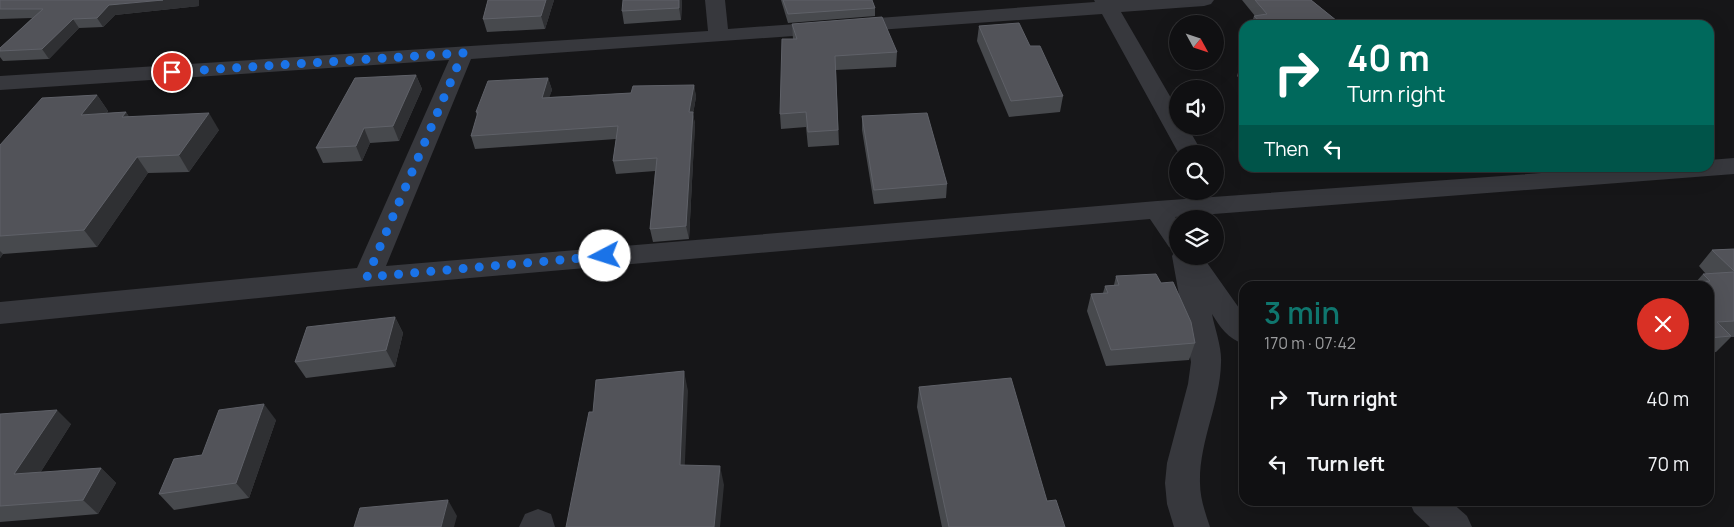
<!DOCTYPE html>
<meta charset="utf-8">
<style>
:root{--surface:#101012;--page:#1e1e20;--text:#f1f3f6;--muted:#9c9d9f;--line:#303032;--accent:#0f766e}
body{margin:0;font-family:Manrope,sans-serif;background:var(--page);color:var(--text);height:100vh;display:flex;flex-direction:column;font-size:19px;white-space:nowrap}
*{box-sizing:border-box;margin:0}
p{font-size:16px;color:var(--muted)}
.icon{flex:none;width:28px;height:28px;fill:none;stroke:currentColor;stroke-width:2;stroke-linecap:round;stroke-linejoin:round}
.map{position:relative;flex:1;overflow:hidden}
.drawer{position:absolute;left:1239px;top:281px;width:475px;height:225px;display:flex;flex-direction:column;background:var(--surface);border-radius:15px;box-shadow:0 5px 20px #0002,0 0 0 1px var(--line)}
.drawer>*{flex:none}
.hud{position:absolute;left:1239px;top:20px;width:475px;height:152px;border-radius:15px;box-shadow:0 5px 20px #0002,0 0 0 1px var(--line);background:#00695c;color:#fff;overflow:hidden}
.needle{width:32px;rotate:130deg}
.tools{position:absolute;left:1169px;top:15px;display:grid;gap:10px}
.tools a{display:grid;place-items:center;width:55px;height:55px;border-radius:50%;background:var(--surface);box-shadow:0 5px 20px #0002,0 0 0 1px var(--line);font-size:25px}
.pin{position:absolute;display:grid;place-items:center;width:42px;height:42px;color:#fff;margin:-21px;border:2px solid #fff;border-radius:50%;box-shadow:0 1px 5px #0007}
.me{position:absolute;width:55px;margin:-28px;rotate:265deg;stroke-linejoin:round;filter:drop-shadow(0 0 4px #0008)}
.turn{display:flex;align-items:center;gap:18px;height:105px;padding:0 25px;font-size:22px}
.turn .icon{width:65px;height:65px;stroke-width:2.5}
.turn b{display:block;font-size:35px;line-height:42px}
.then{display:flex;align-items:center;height:48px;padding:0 25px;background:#0003;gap:10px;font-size:19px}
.round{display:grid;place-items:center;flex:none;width:52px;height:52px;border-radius:26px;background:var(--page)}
.headline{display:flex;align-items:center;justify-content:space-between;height:85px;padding:0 25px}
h1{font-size:30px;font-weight:600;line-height:38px;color:var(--accent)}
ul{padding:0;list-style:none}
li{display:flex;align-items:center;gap:15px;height:65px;padding:0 25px}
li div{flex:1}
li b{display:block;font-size:19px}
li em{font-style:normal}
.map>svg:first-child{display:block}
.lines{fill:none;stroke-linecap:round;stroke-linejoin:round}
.minor{fill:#37383d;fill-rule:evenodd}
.wall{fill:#47494d}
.shaded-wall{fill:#2f3033}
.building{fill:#525359;stroke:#5f6168}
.route{stroke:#1a73e8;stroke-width:9;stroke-dasharray:0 16.2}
</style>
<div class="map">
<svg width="1734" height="527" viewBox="0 0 1734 527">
<rect width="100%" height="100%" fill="#161618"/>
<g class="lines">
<g class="minor">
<path d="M705,0h20l3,29 367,-27 -1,-2h120l-3,4 -7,2 -83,6 57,98v16h9l16,28h-24l-77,-140 -631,45 -85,207 771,-65 454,-33h98v-8l25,-2v16l-559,43 3,3v36l25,1 41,58v29c-16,-5 -24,-17 -32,-30 3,16 10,33 9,49 -1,41 -22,79 -21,120 0,15 5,29 10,44h-36l-7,-23 -2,-21 2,-20 21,-79 3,-22 -19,-106 4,-6 -7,-3 -19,-28 -783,68 -367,37v-22l357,-34 92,-208 -449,30v-14l708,-45z"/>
<path d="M1409,501h41l17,15 5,11h-42l-16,-15z"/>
<path d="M538,509l13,5 4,13h-36l6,-13z"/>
</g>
</g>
<g class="wall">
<path d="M0,0l199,6 -84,9 -12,12 -24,1 -30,31 -46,2 -3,-4v-9l32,-30 -32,1z"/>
<path d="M488,0h66l-9,29 -58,3 -4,-13z"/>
<path d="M682,0l-1,20 -57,4 -2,-13z"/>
<path d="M781,0h91l3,8v8l-87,7z"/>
<path d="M1242,0h69l31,25h-91l3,-9h1z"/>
<path d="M792,24l105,28 -1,15 -60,3 3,75 -31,2 -2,-20 -25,2 -1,-15 13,-75z"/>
<path d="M979,26l51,20 33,50 -3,16 -51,5 -32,-76z"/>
<path d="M1241,62h3v22l-7,-8z"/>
<path d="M416,75l6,14 -23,52 -29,2 -8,18 -39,2 -7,-15z"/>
<path d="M548,78l4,12 -3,7 82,-4 63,-8 2,12 -3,17 2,10 -6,115 -36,3 -3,-13 5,-58 -39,3 -3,-13 3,-22 -141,10 -4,-13 6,-20 -1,-4z"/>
<path d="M97,95l11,16 -1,2 19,-1 3,5 90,13 -30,42 -41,1 -51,74 -94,7 -3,4v-113z"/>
<path d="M862,116l85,68 -1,14 -72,6 -12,-74z"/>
<path d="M1734,249v88h-3l-15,15 -7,1v-67l-13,-4 7,-8h3l-7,-8 13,-16z"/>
<path d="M1116,276l45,7 34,60 -6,17 -83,6 -19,-55 4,-17 12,-1 2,-7 9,-1z"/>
<path d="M395,317l8,16 -8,34 -89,11 -11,-16z"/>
<path d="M919,387l128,114 18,26h-123l-25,-120z"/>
<path d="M0,414l71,10 -31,49 61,-5 15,15 -18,31 -98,8z"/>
<path d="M276,420l-27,78 -75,12 -15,-16 43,-39z"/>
</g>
<g class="shaded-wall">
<path d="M163,0h36v6l-84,9 -12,12 -6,-9 12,-13z"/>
<path d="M546,0h8l-9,29 -4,-13z"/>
<path d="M679,0h3l-1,20 -2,-12z"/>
<path d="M73,19l6,9 -30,31 -7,-10z"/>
<path d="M416,75l6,14 -23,52 -6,-15z"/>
<path d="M548,78l4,12 -7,20 -3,-12z"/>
<path d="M694,85l2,12 -3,17 2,10 -6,115 -3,-13 3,-114z"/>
<path d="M97,95l11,16 -15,20 -12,-16z"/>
<path d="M126,112l11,17 -15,-12z"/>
<path d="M209,113l10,17 -30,42 -10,-17z"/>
<path d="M364,128l6,15 -8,18 -6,-15z"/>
<path d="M137,157l11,16 -51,74 -13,-17z"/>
<path d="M0,251l3,3 -3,4z"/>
<path d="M395,317l8,16 -8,34 -9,-17z"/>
<path d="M684,371l4,20 -4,93 -4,-19z"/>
<path d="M264,404l12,16 -27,78 -13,-15z"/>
<path d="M57,410l14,14 -41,65 -16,-15z"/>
<path d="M720,466l4,19 -4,42h-6z"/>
<path d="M101,468l15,15 -18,31 -15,-14z"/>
<path d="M448,500l9,16 -3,11h-13z"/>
</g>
<g class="building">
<path d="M0,0h163l-54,5 -12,13 -24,1 -31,30 -42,2v-3l43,-39h-43z"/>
<path d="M488,0h58l-5,16 -58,3z"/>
<path d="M623,0h56v8l-57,3z"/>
<path d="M783,0h89l3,8 -87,6z"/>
<path d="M1255,0h56l31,25h-78l-10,-9 13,-2z"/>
<path d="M882,17l15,35 -62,4 3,74 -30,2 -2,-20 -26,2 2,-75h15l-5,-15z"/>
<path d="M1019,23l11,23h10l23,50 -52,5 -32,-75z"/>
<path d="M416,75l-23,51 -29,2 -8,18 -40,2 39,-70z"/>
<path d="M548,78l-6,20 89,-5 2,-7 61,-1 -5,27h4l-7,114 -36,3 7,-71 -44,3 5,-35 -147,10 7,-24h-2l12,-31z"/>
<path d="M97,95l-16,20 45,-3 -4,5 87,-4 -30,42 -42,2 -53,73 -84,6v-91l42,-47z"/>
<path d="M927,113l20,71 -73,6 -12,-74z"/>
<path d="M1734,249v22l-22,-21z"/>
<path d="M1734,272v49l-17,1 14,14 -22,2v-52h-62l63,-5 -7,-7z"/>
<path d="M1156,274l5,9 12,-1 18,40 4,21 -84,7 -20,-56 17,-1 -3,-7 14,-1 -3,-9z"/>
<path d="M395,317l-9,33 -91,12 12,-35z"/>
<path d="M684,371l-4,94 40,1 -6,61h-148l23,-115h4l3,-32z"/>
<path d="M1011,378l36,123 9,-1 9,27h-116l-30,-140z"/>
<path d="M264,404l-28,79 -77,11 15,-35 28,-4 17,-45z"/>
<path d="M57,410l-43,64 87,-6 -18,32 -83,6v-92z"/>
<path d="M448,500l-7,27h-87l6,-19z"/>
</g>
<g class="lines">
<path class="route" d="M172,72l291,-19 -96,224 238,-21"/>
</g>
</svg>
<div class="tools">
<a><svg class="needle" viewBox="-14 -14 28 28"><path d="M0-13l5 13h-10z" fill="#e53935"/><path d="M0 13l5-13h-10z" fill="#9c9d9f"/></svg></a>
<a><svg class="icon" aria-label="sound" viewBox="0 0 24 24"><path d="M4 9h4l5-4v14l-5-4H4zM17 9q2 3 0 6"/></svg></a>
<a><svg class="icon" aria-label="search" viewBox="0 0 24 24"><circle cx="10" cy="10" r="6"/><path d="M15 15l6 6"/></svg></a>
<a><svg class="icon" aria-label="layers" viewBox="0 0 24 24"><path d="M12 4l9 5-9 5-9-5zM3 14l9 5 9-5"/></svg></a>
</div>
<div class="pin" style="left:172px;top:72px;background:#d93025"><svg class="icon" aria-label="arrive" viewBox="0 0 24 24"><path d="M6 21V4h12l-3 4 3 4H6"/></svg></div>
<svg class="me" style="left:605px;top:256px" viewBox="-20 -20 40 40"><circle r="19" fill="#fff"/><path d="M0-13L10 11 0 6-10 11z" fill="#1a73e8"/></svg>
<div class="hud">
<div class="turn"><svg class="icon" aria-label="right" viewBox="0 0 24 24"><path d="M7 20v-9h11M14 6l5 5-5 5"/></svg><div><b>40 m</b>Turn right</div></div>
<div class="then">Then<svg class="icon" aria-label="left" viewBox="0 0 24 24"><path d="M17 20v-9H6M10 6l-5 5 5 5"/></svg></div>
</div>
<section class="drawer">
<div class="headline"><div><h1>3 min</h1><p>170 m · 07:42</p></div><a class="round" style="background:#d93025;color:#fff"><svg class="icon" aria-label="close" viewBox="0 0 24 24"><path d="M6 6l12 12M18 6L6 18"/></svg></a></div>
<ul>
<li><svg class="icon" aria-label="right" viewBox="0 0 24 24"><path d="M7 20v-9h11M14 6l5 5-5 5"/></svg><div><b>Turn right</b></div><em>40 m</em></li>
<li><svg class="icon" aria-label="left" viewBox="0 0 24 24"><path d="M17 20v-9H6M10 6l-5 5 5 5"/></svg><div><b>Turn left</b></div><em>70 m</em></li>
</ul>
</section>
</div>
